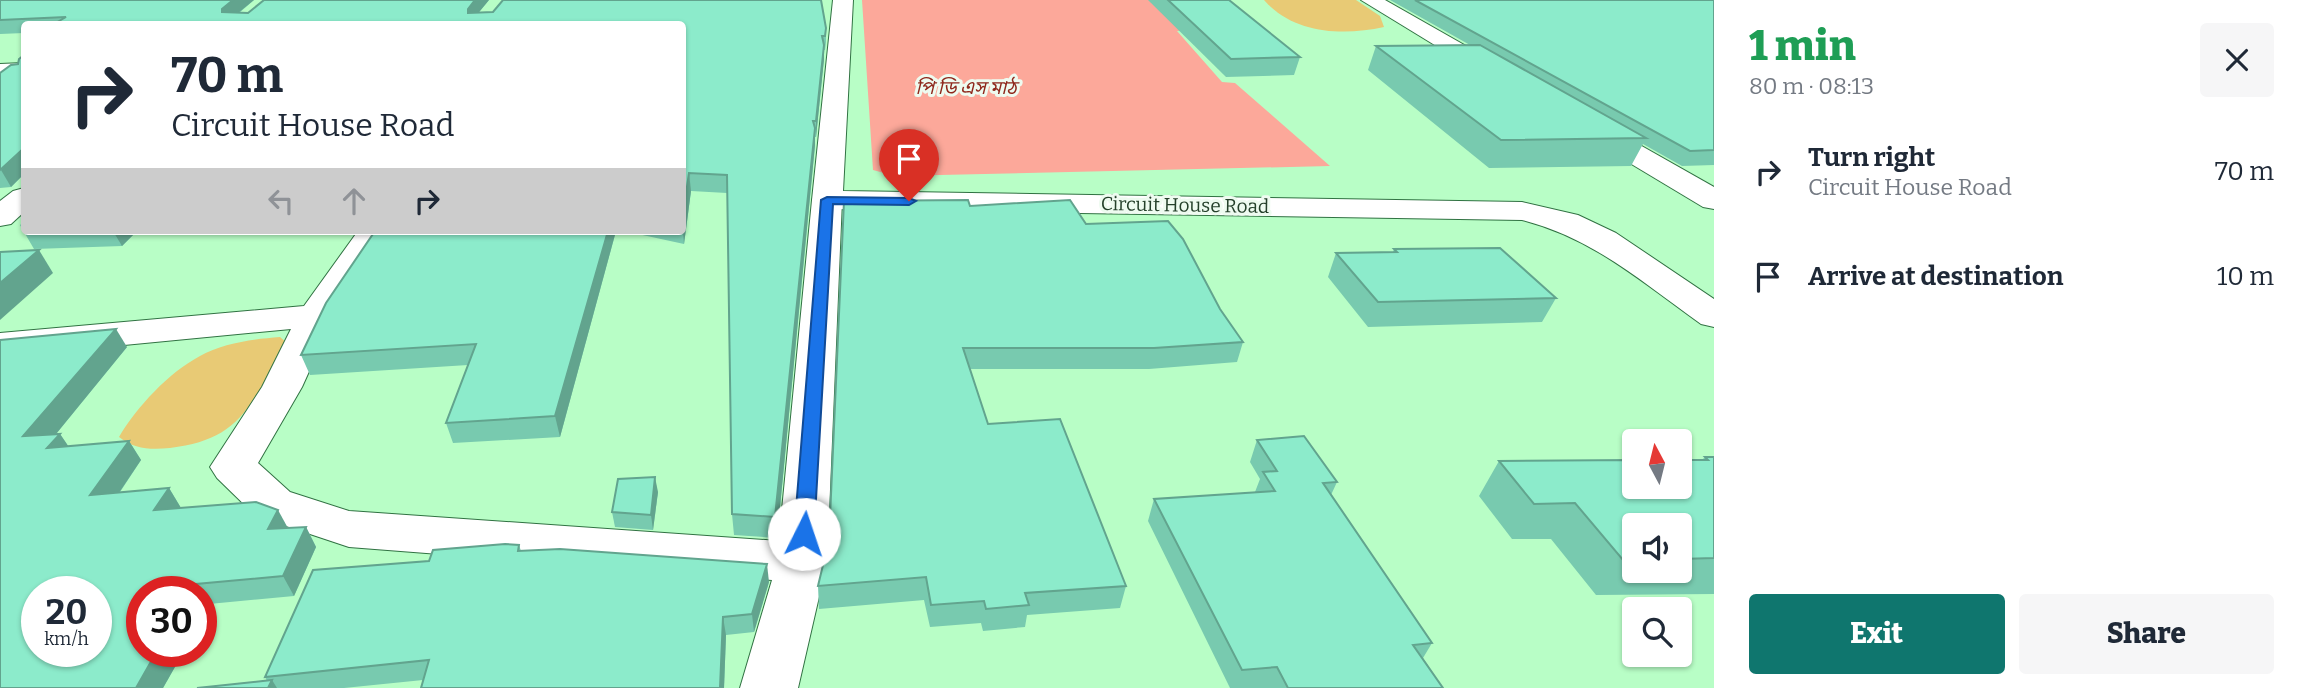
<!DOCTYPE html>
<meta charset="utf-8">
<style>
:root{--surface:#fff;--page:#f6f6f7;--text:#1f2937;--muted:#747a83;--accent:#0f766e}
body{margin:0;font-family:Bitter,"Noto Sans Bengali",serif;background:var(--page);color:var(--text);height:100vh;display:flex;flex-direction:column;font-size:26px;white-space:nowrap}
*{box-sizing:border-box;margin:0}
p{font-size:23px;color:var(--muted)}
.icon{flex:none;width:38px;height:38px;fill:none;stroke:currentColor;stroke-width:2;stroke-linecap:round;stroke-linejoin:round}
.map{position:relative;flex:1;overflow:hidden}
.details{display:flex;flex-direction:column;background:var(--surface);width:595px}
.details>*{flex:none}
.guide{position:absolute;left:21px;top:21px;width:665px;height:214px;border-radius:7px;box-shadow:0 2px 5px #0004;background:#fff;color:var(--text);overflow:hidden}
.needle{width:46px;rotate:353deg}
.fabs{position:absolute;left:1622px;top:429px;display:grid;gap:14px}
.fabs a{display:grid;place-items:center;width:70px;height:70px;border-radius:7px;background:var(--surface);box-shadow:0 2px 5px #0004;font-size:35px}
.speed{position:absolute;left:21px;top:576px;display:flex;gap:14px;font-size:35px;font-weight:700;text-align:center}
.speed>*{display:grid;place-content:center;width:91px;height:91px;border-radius:50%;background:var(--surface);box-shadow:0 2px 5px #0004;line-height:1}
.speed small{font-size:18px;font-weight:400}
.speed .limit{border:10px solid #d22;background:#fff;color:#111}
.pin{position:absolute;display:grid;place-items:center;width:60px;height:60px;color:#fff;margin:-72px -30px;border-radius:50% 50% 50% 0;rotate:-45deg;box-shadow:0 0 7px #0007}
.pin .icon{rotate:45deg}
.me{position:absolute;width:77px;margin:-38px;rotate:4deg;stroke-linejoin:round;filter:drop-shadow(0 0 5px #0008)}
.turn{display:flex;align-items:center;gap:24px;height:147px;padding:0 35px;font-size:32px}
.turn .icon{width:91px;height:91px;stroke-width:2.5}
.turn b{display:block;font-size:49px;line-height:60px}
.lanes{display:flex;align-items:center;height:66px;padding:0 35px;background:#0003;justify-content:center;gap:35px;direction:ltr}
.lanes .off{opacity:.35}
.round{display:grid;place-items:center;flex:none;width:74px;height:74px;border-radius:7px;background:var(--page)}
.head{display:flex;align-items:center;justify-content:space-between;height:119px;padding:0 35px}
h1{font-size:42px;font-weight:800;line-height:52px;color:#1e9e55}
.primary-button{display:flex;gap:14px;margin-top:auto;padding:14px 35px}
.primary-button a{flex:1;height:80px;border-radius:7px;background:var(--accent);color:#fff;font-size:28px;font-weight:800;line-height:80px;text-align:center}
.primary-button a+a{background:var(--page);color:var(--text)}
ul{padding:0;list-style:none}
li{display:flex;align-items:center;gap:21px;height:105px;padding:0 35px}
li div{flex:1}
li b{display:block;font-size:26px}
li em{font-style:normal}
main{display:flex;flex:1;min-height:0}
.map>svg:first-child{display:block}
.green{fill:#fca89a}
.water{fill:#e8ca75}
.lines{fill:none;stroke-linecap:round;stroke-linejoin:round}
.street-casing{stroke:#307242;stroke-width:2}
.secondary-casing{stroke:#307242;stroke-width:2}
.street{fill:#fff;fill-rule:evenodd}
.secondary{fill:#fff;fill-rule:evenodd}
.wall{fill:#78caaf;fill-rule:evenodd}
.shaded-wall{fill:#62a48e}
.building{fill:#8cebcb;stroke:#62a48e;stroke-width:2;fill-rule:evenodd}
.route{fill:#1a73e8;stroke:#114b97;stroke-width:2}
.labels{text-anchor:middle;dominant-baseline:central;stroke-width:6;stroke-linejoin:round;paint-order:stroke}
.far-park-label{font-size:19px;font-style:italic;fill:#8e271b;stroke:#eefbf0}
.far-street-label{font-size:19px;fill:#24402a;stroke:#eefbf0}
</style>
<main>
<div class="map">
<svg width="1714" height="688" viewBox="0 0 1714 688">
<rect width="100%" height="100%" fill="#b8fec6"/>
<path class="green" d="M862,0h324l37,29 -46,2 45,51 13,1 95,83 -435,10 -22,-6z"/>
<g class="water">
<path d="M1264,0h92l24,16 4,11c-41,9 -90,7 -120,-27z"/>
<path d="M280,337l7,6c-9,12 -14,25 -21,37 -27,46 -45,61 -96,68 -20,2 -36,1 -51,-11 18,-30 49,-64 81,-81 23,-13 54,-17 80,-19z"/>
</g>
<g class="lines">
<defs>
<g id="street">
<path d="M1361,0h24l118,67 4,5 -4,5h-16z"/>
<path d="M24,63v14l-24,1v-14z"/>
<path d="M1592,121l9,2 113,64v22l-11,-2 -120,-72 -4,-6 4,-6z"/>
<path d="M24,188v24l-13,12 -11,2v-25l13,-10z"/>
<path d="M827,191l11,2 4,7 -15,362 -29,126h-58l32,-108 -423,-33 -93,-31 -39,-38 -7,-11 52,-80 29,-58 -291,28v-24l304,-27 54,-75h32l-56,85 -32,71 -44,76 32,29 59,19 430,30 33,-341 4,-7z"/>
</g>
<path id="secondary" d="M833,0h20l-10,191 679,11 56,13 38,18 98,66v28l-13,-3c-59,-42 -108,-86 -179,-104l-695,-11 -11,-2 -4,-7z"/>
</defs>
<use href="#street" class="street-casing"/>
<use href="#secondary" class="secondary-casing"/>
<use href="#street" class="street"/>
<use href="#secondary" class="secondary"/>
</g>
<g class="wall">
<path d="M0,0h254l-15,13h9l241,-13 -10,12 347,16v14l-1,8h-1v9l-8,78h-1v8l-38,393 -43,-3 -2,-21 -5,-321 -36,-2 -7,53 -60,-13h58v-207h-658v9l-24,1z"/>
<path d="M1148,0h81l71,57 -6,18 -68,2z"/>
<path d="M1390,0h324v165l-32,1 -39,-22 -12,22 -142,2 -121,-98 8,-24 94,-1z"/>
<path d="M24,55v119l-13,13 -11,1v-115l18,-9z"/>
<path d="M970,206l116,18 134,85 23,33 -6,20 -88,7h-179l18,55 138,162 -6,22 -93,7 -2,12 -42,4 -2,-8 -51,4 -6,-27 -105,9 -1,-23z"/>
<path d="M24,222v9h113l-15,15 -88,3 -14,-24z"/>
<path d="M616,231l-56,206 -107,6 -7,-20 22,-58 -158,10 -9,-20z"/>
<path d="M1394,249l162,49 -14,24 -174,5 -40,-50 8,-24 57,-1z"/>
<path d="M0,340l127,7 -71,87h4l8,12 61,-5 12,19 -21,32 49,-4 12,20 107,20 18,-1 10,20 -22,49 -85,8 -8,15v-27h-59v59h42l-21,37h-163z"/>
<path d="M1257,440l80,42 -6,13 101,148 -9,15 20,30h-213l-82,-167 6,-22 101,-7 5,-13 -10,-17z"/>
<path d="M1705,457h9v137l-118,1 -45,-56h-39l-33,-43 20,-35 203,-1zM1634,525h46v45h-46z"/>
<path d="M658,492l-5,38 -38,-3 -3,-15z"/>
<path d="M519,545l2,6 248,31 -15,50 -28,3 -2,53h-303l2,-8 -79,8h-147l70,-7 -2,-4 164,-116z"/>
</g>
<g class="shaded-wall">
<path d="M233,0h21l-27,22 -5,-10v-3z"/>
<path d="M475,0h14l-18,22 -3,-13z"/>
<path d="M824,45v14l-8,78v-16z"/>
<path d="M815,128v17l-38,393 -2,-21z"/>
<path d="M24,148v26l-13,13 -10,-17z"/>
<path d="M689,173l2,18 -7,53 -2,-24z"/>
<path d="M113,231h24l-15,15z"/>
<path d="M608,231h8l-56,206 -5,-21z"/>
<path d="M39,250l14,23 -53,47v-37z"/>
<path d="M116,329l11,18 -89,109 -15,-20z"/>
<path d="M60,434l13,19 -26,-5z"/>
<path d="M129,441l12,19 -37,55 -14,-20z"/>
<path d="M655,477l3,15 -5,38 -2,-15z"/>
<path d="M169,488l12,20 -27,2z"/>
<path d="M278,510l11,20 -21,-1z"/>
<path d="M306,527l10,20 -22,49 -11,-20z"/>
<path d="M767,564l2,18 -15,50 -2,-18z"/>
<path d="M196,584l5,8h-9z"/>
<path d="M201,592l8,12 -8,15z"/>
<path d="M723,617l3,18 -2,53h-4z"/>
<path d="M157,651h27l-21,37h-27z"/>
<path d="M272,680l5,8h-9z"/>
</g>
<g class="building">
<path d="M0,0h233l-11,9v3l26,1 16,-13h211l-7,9v4l25,-1 10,-12h318l5,28 -1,8h-3l2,9 -8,76h-3l2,7 -40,389 -43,-3 -5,-339 -38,-2 -7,47v-196h-628l12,-7 -66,3z"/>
<path d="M1168,0h61l71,57 -69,2z"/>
<path d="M1415,0h299v150l-24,1z"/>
<path d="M1480,45l166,93 -145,2 -125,-94z"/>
<path d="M24,55v93l-24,22v-97l11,-8 7,-1 1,-5z"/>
<path d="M968,200l2,6 100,-6 16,24 82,-3 15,18 37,70 23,33 -89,6h-191l25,76 72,-5 66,167 -101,7 4,12 -43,4 -2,-8 -53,4 -5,-28 -108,9 11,-46 15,-339z"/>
<path d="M375,231h233l-53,185 -109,7 30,-79 -175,11 25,-52z"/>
<path d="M1500,248l56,50 -178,4 -42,-49 61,-1 -3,-3z"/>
<path d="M39,250l-39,33v-31z"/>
<path d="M116,329l-93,107 37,-2 -13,14 82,-7 -39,54 79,-7 -15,22 102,-8 22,8 -10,19 38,-2 -23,49 -87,8 -4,8h-50v59h15l-21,37h-136v-348zM37,592h59v59h-59z"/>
<path d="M1304,436l33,46 -14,1 109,160 -19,2 30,43h-155l-11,-21 -35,3 -88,-171 121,-8 -12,-19 14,-1 -20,-31z"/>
<path d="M1705,457h9v101l-34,1v-34h-46v34l-11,1 -48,-57 -41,1 -35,-43 135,-1v26h46v-26h28z"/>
<path d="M655,477l-4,38 -39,-3 6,-33z"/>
<path d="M505,544l14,1 -1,6 42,-2 207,15 -15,50 -29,3 -3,71h-299l8,-28 -164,17 48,-107 116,-9 4,-11z"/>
<path d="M272,680l-4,8h-71z"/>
</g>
<path class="route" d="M827,197l82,1 7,3 -7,4 -76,-1 -19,330 -3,6 -7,2 -7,-2 -3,-6 27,-334z"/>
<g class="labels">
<g class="far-park-label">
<text x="966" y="87">পি ডি এস মাঠ</text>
</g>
<g class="far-street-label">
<text transform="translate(1185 205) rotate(1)">Circuit House Road</text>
</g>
</g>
</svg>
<div class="fabs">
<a><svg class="needle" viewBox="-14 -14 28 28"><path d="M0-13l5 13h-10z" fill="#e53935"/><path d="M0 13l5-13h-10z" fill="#747a83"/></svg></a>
<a><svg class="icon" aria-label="sound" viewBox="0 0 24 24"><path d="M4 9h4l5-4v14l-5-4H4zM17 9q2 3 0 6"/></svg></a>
<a><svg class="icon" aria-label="search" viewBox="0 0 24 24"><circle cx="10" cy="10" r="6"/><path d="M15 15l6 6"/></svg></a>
</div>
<div class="speed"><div>20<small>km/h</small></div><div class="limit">30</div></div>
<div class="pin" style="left:909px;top:201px;background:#d93025"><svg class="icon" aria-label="arrive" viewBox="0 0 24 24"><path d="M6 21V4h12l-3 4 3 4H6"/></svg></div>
<svg class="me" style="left:804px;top:534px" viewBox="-20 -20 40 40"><circle r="19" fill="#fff"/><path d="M0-13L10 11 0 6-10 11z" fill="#1a73e8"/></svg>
<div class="guide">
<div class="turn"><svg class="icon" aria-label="right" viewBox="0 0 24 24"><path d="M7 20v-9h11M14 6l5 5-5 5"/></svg><div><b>70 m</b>Circuit House Road</div></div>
<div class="lanes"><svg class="icon off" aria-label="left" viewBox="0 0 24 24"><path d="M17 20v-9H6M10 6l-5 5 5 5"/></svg><svg class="icon off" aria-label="ahead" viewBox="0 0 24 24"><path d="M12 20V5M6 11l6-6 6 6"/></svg><svg class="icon" aria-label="right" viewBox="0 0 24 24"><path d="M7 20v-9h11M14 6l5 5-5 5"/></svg></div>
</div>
</div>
<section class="details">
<div class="head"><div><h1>1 min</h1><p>80 m · 08:13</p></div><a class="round"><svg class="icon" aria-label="close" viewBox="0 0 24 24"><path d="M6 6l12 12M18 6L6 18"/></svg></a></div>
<ul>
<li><svg class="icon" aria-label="right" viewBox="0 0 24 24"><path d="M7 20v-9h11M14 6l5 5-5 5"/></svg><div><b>Turn right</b><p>Circuit House Road</p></div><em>70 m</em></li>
<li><svg class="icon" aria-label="arrive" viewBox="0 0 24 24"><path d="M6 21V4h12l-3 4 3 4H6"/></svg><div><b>Arrive at destination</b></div><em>10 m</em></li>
</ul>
<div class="primary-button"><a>Exit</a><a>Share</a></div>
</section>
</main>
